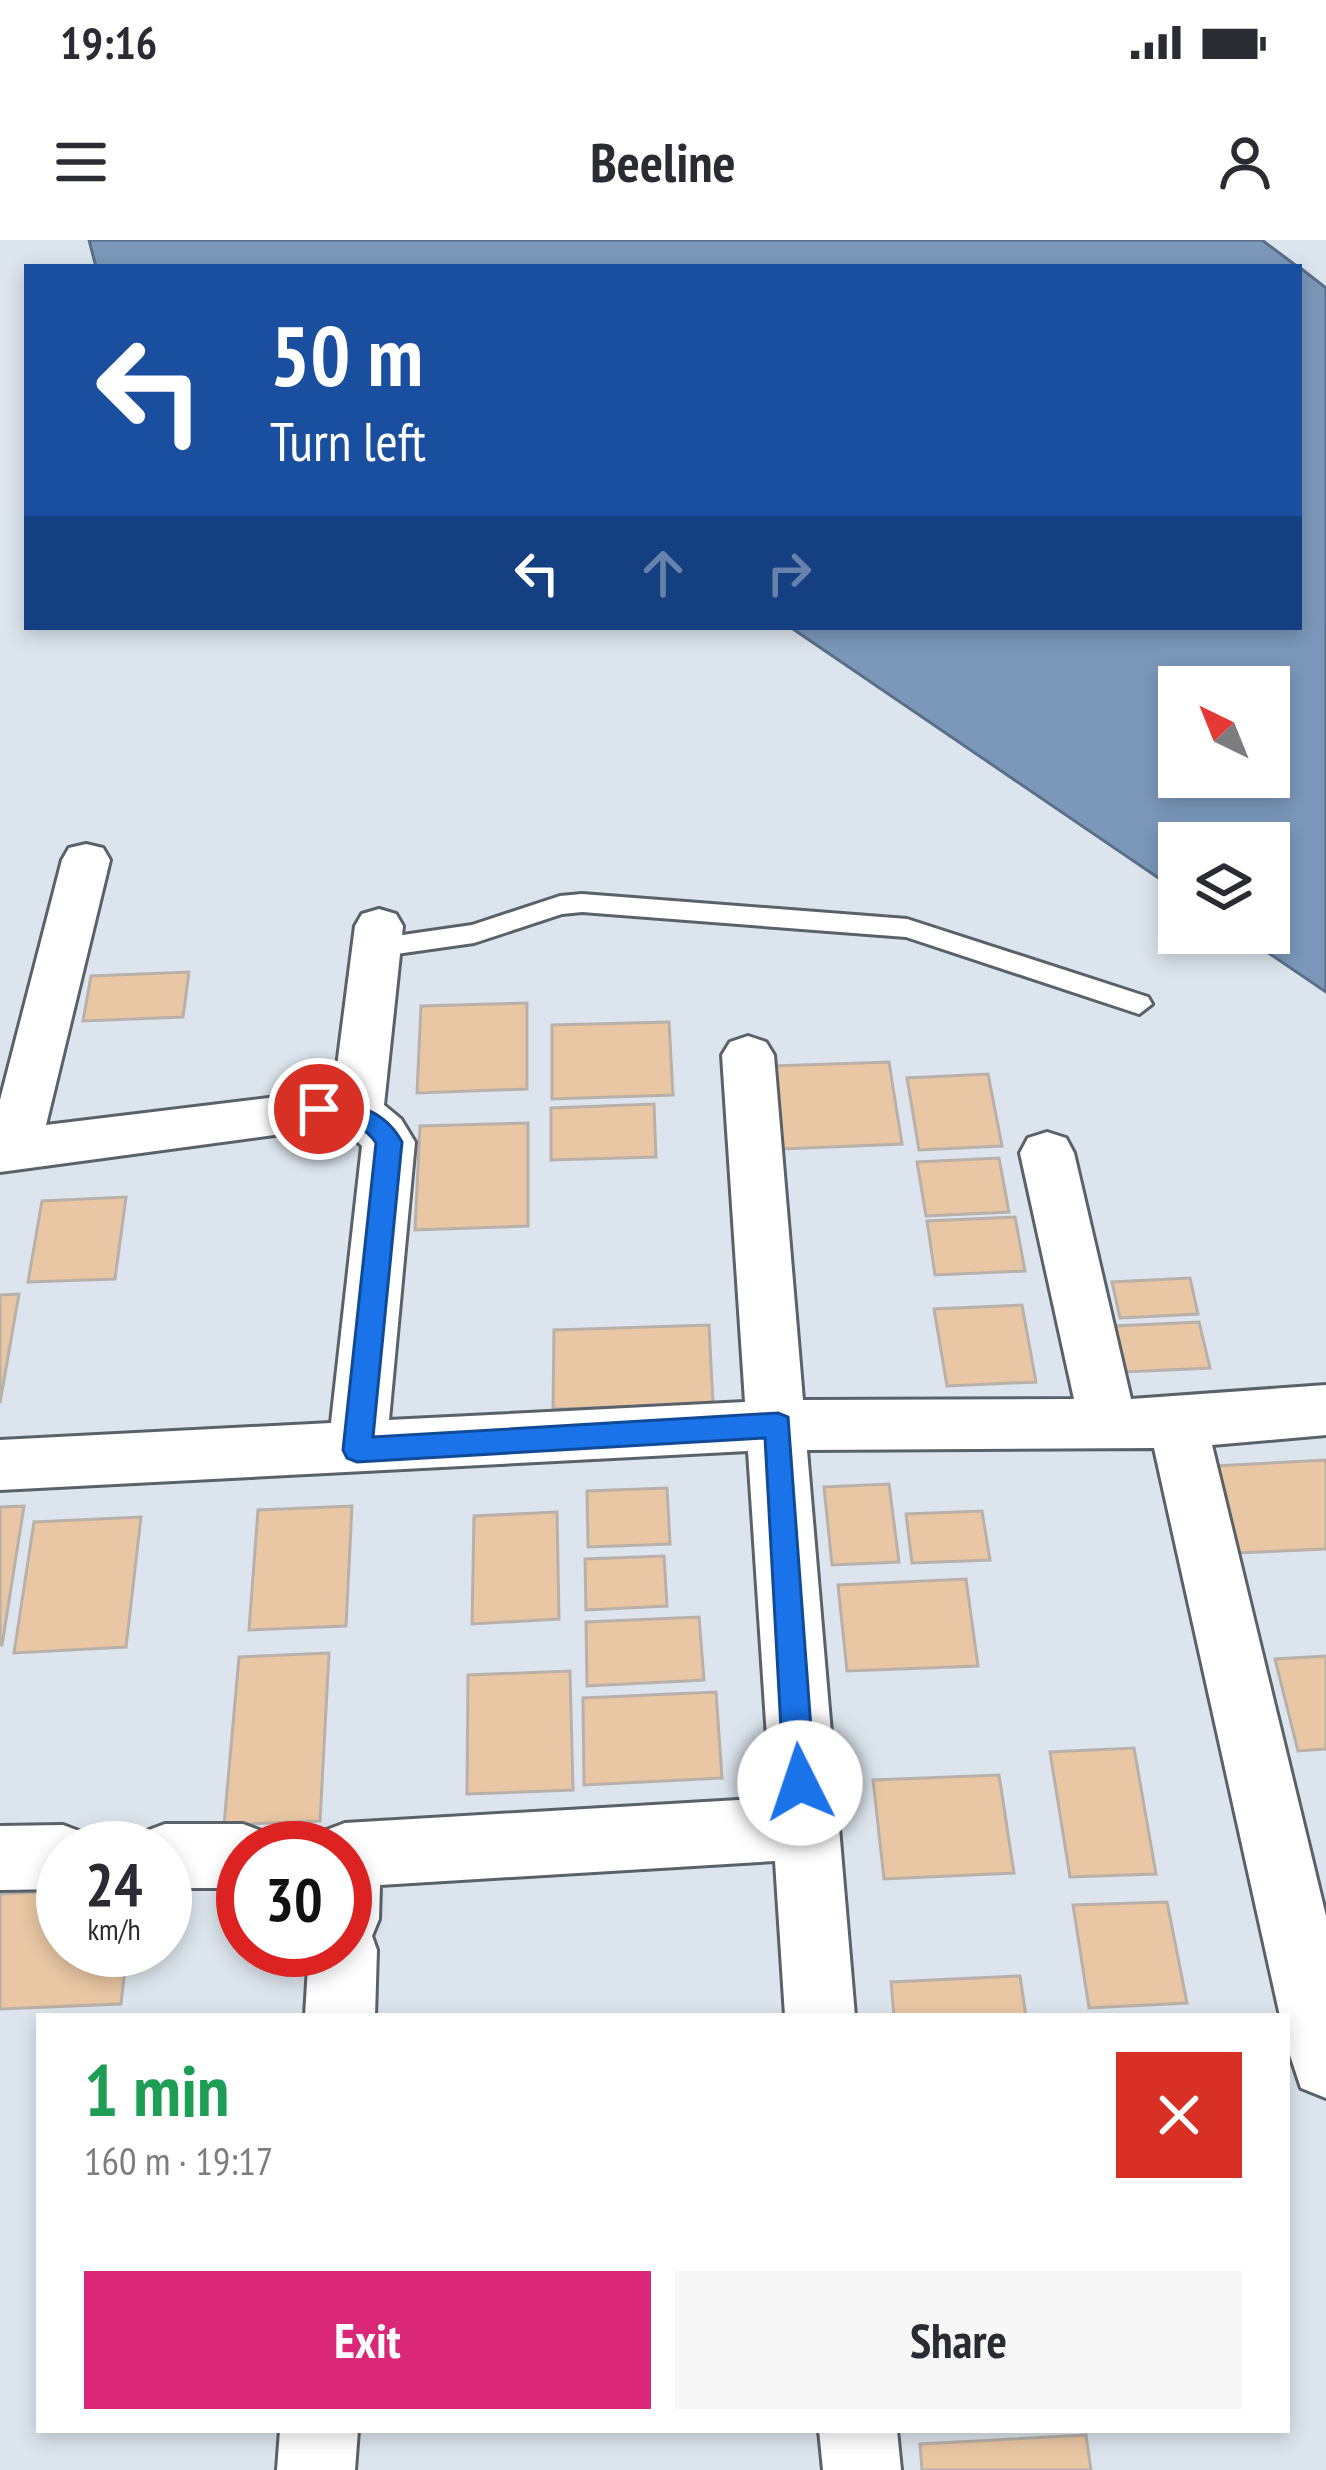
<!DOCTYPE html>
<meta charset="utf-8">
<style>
:root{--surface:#fff;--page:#f7f7f7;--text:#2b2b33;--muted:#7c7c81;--accent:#db2777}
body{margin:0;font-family:"PT Sans Narrow",sans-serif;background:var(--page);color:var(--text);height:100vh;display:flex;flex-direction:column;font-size:45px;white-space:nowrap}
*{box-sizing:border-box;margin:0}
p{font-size:39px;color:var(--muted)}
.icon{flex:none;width:66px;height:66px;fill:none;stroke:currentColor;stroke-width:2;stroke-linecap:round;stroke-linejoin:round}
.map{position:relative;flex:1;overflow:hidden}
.side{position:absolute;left:36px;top:1773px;width:1254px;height:420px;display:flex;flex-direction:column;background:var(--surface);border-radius:0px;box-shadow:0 6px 18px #0003}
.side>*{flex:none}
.guide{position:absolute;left:24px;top:24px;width:1278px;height:366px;border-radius:0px;box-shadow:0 6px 18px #0003;background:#1a4fa0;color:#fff;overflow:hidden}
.needle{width:78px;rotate:317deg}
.fabs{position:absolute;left:1158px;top:426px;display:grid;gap:24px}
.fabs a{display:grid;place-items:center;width:132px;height:132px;border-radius:0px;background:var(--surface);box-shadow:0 6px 18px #0003;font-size:60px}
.speed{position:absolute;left:36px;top:1581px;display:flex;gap:24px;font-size:60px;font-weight:700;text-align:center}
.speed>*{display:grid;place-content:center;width:156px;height:156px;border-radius:50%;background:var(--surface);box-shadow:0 6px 18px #0003;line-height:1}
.speed small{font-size:30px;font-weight:400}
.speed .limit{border:18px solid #d22;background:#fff;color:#111}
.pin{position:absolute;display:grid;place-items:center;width:102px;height:102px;color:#fff;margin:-51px;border:6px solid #fff;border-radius:50%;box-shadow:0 3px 12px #0007}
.me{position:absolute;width:132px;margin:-66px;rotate:356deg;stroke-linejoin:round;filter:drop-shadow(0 0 9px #0008)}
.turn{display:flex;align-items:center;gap:42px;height:252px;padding:0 48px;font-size:54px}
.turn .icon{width:156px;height:156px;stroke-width:2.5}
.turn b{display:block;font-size:84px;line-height:102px}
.lanes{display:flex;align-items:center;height:114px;padding:0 48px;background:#0003;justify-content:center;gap:60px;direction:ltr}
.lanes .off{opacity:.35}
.round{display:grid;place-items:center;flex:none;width:126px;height:126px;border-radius:0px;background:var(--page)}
.head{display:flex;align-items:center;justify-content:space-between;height:204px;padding:0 48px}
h1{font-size:72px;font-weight:800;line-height:90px;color:#1e9e55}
.primary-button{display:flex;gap:24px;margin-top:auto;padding:24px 48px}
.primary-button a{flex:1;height:138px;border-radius:0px;background:var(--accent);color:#fff;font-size:48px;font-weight:800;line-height:138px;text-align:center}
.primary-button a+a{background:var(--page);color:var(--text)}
.status{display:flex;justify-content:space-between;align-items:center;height:84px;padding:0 60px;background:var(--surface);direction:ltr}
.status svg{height:33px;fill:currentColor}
header{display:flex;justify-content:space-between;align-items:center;height:156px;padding:0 48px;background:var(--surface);font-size:54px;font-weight:800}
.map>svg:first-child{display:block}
.water{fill:#7b98ba;stroke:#5a7088;stroke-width:3;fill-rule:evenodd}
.building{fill:#e9c7a4;stroke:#b9b1a9;stroke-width:3}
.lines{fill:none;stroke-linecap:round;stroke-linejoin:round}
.service-casing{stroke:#5a6269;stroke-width:6}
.minor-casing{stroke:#5a6269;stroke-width:6}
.service{fill:#fff;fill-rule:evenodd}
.minor{fill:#fff;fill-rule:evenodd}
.route{fill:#1a73e8;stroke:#114b97;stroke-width:3}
</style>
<div class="status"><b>19:16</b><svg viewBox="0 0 49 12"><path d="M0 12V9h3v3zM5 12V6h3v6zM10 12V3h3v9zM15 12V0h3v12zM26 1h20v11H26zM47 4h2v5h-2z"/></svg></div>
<header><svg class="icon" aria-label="menu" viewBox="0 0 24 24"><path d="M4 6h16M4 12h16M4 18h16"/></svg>Beeline<svg class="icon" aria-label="person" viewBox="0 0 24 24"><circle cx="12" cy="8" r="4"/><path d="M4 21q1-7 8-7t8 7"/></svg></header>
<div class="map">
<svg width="1326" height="2230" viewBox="0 0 1326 2230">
<rect width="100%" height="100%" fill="#dce5ed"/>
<g class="water">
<path d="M89,0h1173l36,27h-1202z"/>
<path d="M1299,27l27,21v704l-87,-59h30v-90h-90v49l-389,-265h509zM1179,447h90v90h-90z"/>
</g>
<g class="building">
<path d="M189,732l-6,45 -100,4 8,-45z"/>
<path d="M527,763v86l-110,4 4,-87z"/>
<path d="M669,782l4,73 -121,4v-74z"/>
<path d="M889,822l13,82 -120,5 -9,-83z"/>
<path d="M988,834l14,72 -83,4 -12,-72z"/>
<path d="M654,864l2,53 -105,3v-52z"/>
<path d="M528,883v103l-113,4 5,-104z"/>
<path d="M999,918l10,54 -83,4 -9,-54z"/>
<path d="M126,957l-11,82 -87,3 14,-81z"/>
<path d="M1015,977l10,54 -90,4 -8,-54z"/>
<path d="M1190,1038l8,36 -78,4 -8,-36z"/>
<path d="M19,1054l-19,109v-108z"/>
<path d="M1022,1065l14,77 -89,4 -13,-77z"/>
<path d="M1199,1082l11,46 -86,4 -10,-46z"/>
<path d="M709,1085l4,79 -160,5 1,-79z"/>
<path d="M1326,1220v89l-90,4 -22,-87z"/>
<path d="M889,1244l10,78 -67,3 -8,-78z"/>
<path d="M667,1248l3,56 -82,3 -1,-56z"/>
<path d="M24,1266l-22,139h-2v-138z"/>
<path d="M352,1266l-6,120 -97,4 9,-120z"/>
<path d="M982,1271l8,49 -78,3 -6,-49z"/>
<path d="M557,1272l2,107 -87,5 2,-108z"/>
<path d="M141,1277l-15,130 -112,6 20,-131z"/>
<path d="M664,1316l3,50 -81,4 -1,-51z"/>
<path d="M966,1339l12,87 -131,5 -9,-86z"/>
<path d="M699,1377l5,63 -117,6 -1,-64z"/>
<path d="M329,1413l-9,168 -96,4 15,-168z"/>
<path d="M1326,1416v93l-28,2 -23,-92z"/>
<path d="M570,1431l3,119 -106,4 1,-119z"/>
<path d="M716,1452l6,86 -138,7 -1,-87z"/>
<path d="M1134,1508l22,126 -86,3 -20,-125z"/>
<path d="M999,1535l15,98 -130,6 -11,-99z"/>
<path d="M63,1651v59h64l-6,54 -121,5v-115z"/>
<path d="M1167,1662l20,101 -98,5 -16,-103z"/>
<path d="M1020,1736l6,40h-132l-3,-34z"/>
<path d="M1086,2195l5,35h-169l-2,-26z"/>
</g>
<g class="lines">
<defs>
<path id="service" d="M582,654l325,25 241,78 4,7 -13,10 -233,-77 -324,-25 -20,2 -88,29 -99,14 -13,-9 13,-9 97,-14 88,-29z"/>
<g id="minor">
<path d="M86,604l17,4 7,12 -64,265 288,-35 21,-164 7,-12 17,-5 17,5 7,12 -19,179 17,14 14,23 -26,278 356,-18 -23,-347 8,-13 18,-6 18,6 8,13 29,345 271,-1 -54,-246 8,-15 19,-6 19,6 8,15 57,246 195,-14v50l-114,10 114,471v182l-25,-10 -14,-42v-30h-7l-126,-568 -347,2 48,566h-70l-10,-155 -395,24 -1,34 -7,17 5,14 -2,66h-70l4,-66h36v-102h-30l6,-16 24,-9 426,-25 -23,-347 -748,39v-50l331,-17 31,-277c-13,-14 -25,-16 -43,-17l-319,43v-72l62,-240 7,-12z"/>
<path d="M165,1584h78l24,9 6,15h-30v40h-78v-40h-30l6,-15z"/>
<path d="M63,1585l24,9 5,14h-29v41l-63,1v-64z"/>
<path d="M280,2190h78l-3,40h-78z"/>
<path d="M819,2190h78l4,40h-78z"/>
</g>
</defs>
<use href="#service" class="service-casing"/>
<use href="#minor" class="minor-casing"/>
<use href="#service" class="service"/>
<use href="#minor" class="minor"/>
</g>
<path class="route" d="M319,860c37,5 64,8 83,42l-29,295 405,-24 10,4 27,366 -4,11 -11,4 -11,-4 -5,-11 -19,-345 -408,24 -10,-4 -4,-8 33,-307c-15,-24 -41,-20 -66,-27l-3,-7 3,-6z"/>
</svg>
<div class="fabs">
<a><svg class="needle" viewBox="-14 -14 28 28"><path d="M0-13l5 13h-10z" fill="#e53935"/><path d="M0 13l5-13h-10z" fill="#7c7c81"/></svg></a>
<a><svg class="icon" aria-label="layers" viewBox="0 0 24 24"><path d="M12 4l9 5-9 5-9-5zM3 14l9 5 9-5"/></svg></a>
</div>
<div class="speed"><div>24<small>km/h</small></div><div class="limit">30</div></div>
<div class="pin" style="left:319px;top:869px;background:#d93025"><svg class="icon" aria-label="arrive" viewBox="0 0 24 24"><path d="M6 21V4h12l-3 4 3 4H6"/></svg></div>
<svg class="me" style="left:800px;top:1543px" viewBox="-20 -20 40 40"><circle r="19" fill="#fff"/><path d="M0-13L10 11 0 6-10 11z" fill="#1a73e8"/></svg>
<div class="guide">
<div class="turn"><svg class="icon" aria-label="left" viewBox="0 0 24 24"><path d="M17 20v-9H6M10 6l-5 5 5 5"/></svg><div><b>50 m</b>Turn left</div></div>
<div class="lanes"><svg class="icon" aria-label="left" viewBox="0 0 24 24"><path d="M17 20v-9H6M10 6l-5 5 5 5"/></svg><svg class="icon off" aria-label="ahead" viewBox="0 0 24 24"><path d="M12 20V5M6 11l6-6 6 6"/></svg><svg class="icon off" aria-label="right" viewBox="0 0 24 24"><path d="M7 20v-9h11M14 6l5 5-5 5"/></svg></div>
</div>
<section class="side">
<div class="head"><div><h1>1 min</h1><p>160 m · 19:17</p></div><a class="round" style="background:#d93025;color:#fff"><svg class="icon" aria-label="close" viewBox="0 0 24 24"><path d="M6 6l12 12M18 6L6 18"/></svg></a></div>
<div class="primary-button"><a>Exit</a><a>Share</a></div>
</section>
</div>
